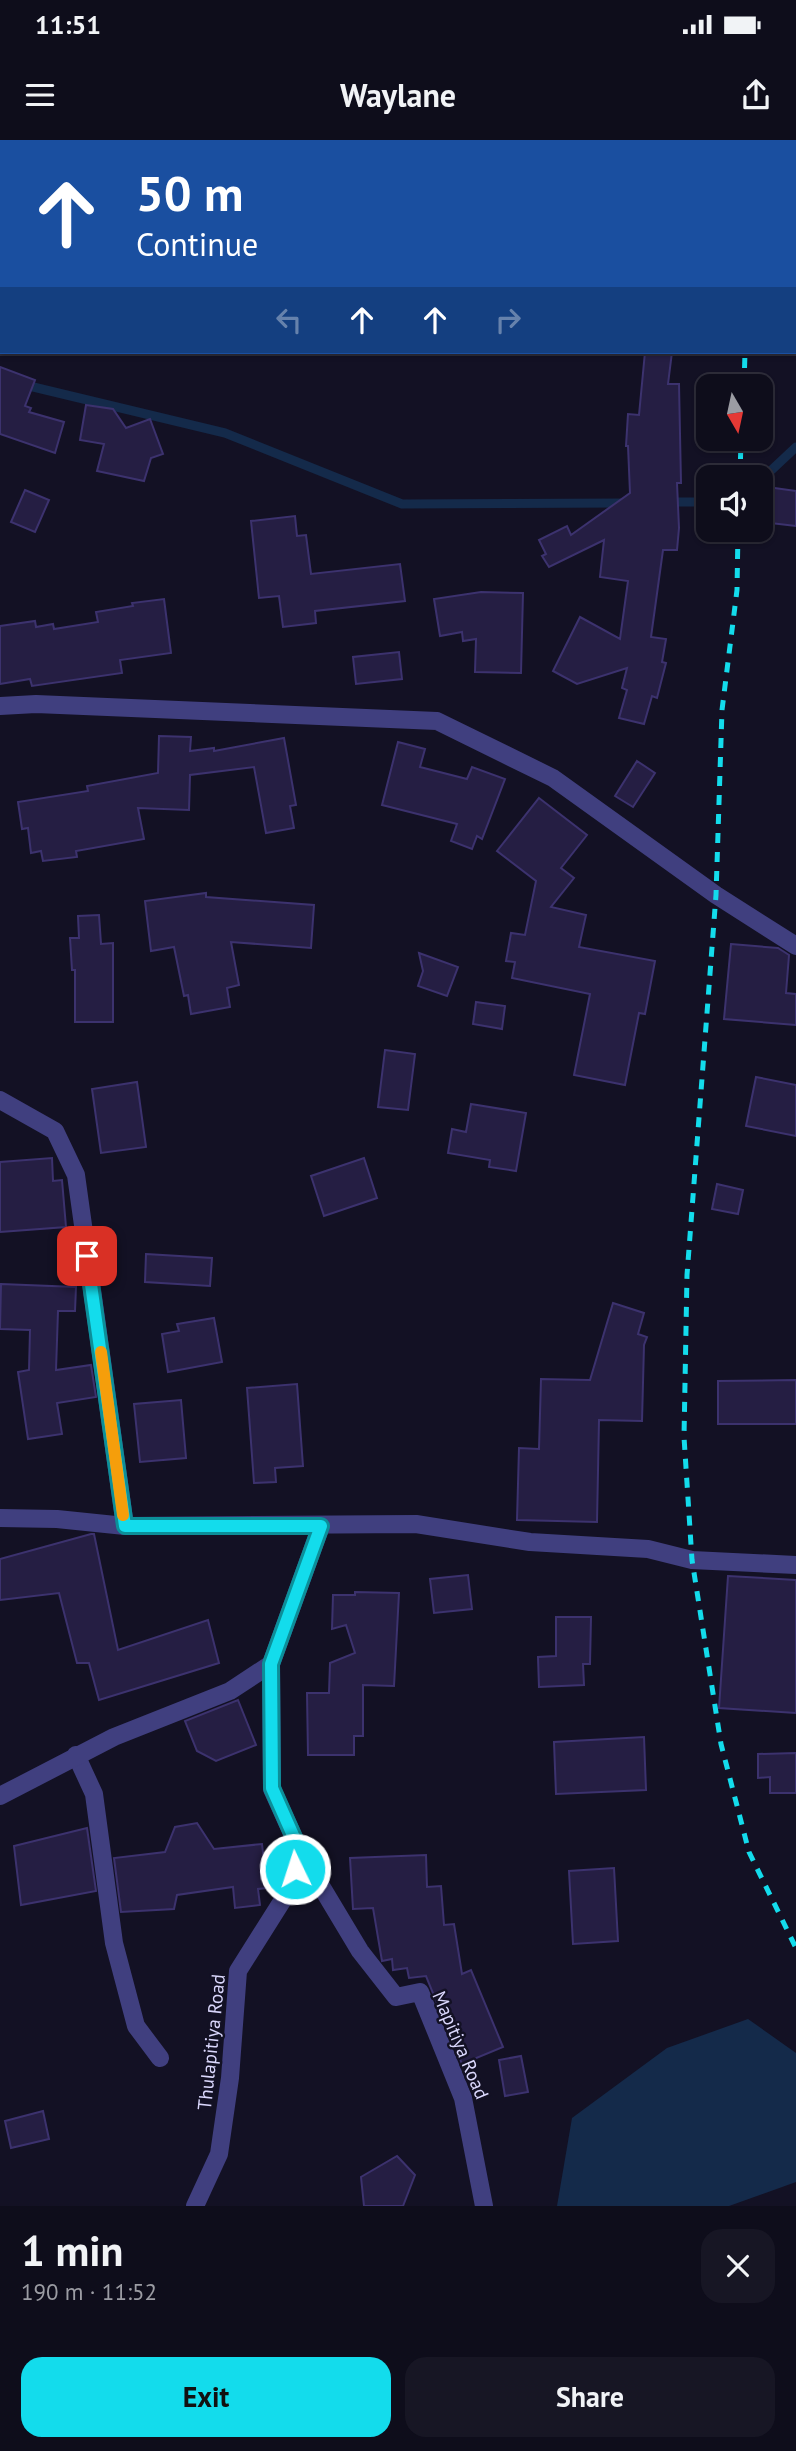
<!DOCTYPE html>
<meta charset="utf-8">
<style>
:root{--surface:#0e0d1b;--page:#171624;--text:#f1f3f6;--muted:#9b9ca3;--line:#2e2d3a;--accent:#13dcec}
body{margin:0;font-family:"PT Sans",sans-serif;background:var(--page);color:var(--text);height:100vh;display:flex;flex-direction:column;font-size:26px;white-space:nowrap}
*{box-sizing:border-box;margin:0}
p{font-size:23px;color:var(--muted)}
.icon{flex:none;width:38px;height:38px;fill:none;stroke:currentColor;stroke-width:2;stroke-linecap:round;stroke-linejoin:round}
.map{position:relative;height:2066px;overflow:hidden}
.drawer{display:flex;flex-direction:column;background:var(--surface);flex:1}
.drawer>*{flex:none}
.guide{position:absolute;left:0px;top:0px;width:796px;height:214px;box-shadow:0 2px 5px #0004,0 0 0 2px var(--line);background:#1a4fa0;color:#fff;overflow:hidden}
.needle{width:46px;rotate:171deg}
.fabs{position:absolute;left:696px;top:234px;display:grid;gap:14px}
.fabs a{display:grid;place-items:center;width:77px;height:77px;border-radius:14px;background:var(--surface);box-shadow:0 2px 5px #0004,0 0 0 2px var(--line);font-size:35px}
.pin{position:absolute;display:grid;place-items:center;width:60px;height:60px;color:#fff;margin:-30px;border-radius:14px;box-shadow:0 4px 10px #0006}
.me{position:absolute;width:77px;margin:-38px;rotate:356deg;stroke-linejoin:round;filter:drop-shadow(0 0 5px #0008)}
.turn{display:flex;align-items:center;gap:24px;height:147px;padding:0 21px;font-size:32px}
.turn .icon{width:91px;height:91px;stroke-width:2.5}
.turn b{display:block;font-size:49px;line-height:60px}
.lanes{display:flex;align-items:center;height:66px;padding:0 21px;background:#0003;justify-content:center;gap:35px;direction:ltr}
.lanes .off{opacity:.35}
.round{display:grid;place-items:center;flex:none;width:74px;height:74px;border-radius:21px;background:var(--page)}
.head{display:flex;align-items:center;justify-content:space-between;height:119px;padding:0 21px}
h1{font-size:42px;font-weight:700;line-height:52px}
.action{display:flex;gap:14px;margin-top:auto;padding:14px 21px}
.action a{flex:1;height:80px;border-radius:21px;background:var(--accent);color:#111;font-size:28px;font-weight:700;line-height:80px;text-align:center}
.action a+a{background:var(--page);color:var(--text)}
.status{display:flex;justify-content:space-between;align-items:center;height:49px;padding:0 35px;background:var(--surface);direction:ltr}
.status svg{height:19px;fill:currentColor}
header{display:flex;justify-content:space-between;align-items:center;height:91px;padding:0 21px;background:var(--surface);font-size:32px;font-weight:700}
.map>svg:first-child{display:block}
.water{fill:#142a4a}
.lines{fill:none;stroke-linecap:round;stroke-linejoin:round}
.stream{stroke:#142a4a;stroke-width:9}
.building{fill:#251e43;stroke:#3c326e;stroke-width:2}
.street{stroke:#403f7f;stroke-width:18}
.rail{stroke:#13dcec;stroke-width:5;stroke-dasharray:10 9;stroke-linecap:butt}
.route-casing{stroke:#0c8f99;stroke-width:18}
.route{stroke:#13dcec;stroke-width:12}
.slow{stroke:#f59e0b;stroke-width:12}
.labels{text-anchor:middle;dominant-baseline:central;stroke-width:5;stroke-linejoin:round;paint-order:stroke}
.street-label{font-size:19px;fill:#dad7fc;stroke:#131124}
</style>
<div class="status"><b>11:51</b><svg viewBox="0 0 49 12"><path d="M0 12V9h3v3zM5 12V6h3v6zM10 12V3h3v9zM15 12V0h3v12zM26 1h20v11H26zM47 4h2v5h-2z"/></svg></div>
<header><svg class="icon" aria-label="menu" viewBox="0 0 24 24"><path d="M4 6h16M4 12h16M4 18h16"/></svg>Waylane<svg class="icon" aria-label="share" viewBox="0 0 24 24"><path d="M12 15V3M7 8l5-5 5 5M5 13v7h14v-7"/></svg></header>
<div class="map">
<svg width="796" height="2066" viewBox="0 0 796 2066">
<rect width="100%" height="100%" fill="#131124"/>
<path class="water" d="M748,1879l48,34v129l-67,24h-172l15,-88 95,-70z"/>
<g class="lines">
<g class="stream">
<path d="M0,239l225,54 177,71 224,-1"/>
<path d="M761,340l35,-33"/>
<path d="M668,362h41"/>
</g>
</g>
<g class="building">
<path d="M645,212h27l-4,32h11l2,99h-4l2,45 -2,22h-14l-12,87 15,2 -4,23 4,1 -9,35 -5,-2 -8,28 -25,-6 8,-28 -5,-2 5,-20 -50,16 -24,-13 27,-54 40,22 8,-58 -28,-4 4,-37 -55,27 -7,-11 4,-2 -7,-14 28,-14 4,9 59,-42 -2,-47h-2l2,-32 11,1z"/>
<path d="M0,227l35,13 -10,26 6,2 -2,4 35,10 -9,31 -55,-19z"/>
<path d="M86,265l27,4 13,19 24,-9 13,35 -12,4 -7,23 -47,-10 7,-27 -24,-4z"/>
<path d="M761,346l35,5v35l-35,-4z"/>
<path d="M25,350l24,10 -14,32 -24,-10z"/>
<path d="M295,376l2,20 9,-1 5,39 89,-10 5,37 -90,10 1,12 -33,4 -4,-31 -20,2 -8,-77z"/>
<path d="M481,452l42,1 -2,80 -46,-1 1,-33 -13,2 -1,-9 -22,4 -6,-37z"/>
<path d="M164,459l7,54 -51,7 2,13 -90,13 -2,-7 -30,5v-58l35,-5 1,6 17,-3 1,5 44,-7 -2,-10 37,-6 -1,-3z"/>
<path d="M399,512l3,27 -46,5 -3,-27z"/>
<path d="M159,596l32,1 -1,14 24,-3v3l70,-13 12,67 -6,1 4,22 -28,5 -12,-66 -64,8 -1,35 -51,-2 6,31 -68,12 1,6 -34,4 -2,-10 -10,2 -3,-25 -6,1 -4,-27 70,-11 -1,-5 71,-13z"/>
<path d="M398,602l27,7 -5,18 47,12 5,-12 33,12 -23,60 -5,-3 -5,13 -21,-8 6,-17 -75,-19z"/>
<path d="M637,621l18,12 -22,34 -18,-11z"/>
<path d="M539,658l48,37 -26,33 13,10 -23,29 35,8 -7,32 76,14 -10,53 -6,-1 -14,72 -51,-10 16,-81 -78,-16 3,-16 -9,-1 5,-28 14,2 11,-54 -39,-30z"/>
<path d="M206,753v4l108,8 -3,43 -80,-6 8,43 -12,3 3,19 -39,7 -3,-19 -4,1 -10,-49 -23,4 -6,-50z"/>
<path d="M99,775l2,29 12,-1v79h-38v-52h-3l-2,-32h9l-1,-22z"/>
<path d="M731,804l47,4 11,7 -3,38 10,1v31l-72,-6z"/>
<path d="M419,813l39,14 -11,29 -29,-10 5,-15z"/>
<path d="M476,862l29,4 -3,23 -29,-5z"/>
<path d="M385,910l30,4 -7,56 -30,-3z"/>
<path d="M756,937l40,8v51l-50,-10z"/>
<path d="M137,942l9,65 -45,6 -9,-64z"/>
<path d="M471,964l55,9 -10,58 -27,-4 1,-7 -42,-7 4,-24 14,3z"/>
<path d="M52,1018l1,23 9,-1 4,47 -66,5v-70z"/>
<path d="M364,1018l13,40 -53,18 -13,-40z"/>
<path d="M717,1044l26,6 -5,24 -26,-5z"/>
<path d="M146,1114l66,4 -2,28 -65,-4z"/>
<path d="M1,1144l75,3 -1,24h-17l-2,59 35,-5 5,32 -39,6 5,31 -34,5 -10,-67 11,-2 1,-40 -30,-1z"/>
<path d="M613,1163l31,10 -6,21 9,3 -3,8 -2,76 -43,-1 -2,102 -80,-2 2,-72 20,1 2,-70 49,1z"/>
<path d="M214,1178l8,44 -54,10 -6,-38 17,-3 -2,-7z"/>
<path d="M796,1240v44h-78v-43z"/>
<path d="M297,1244l6,82 -28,2 1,14 -22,1 -7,-95z"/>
<path d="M181,1260l5,58 -46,4 -6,-58z"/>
<path d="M91,1394h3l24,116 90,-30 11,43 -120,37 -10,-37h-12l-18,-70 -59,7v-41z"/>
<path d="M468,1435l4,34 -38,4 -4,-34z"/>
<path d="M728,1436l68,4v133l-77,-5z"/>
<path d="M355,1452l44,1 -5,93 -31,-1v51h-9v19h-46l-1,-62h22l1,-30 25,-10 -9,-28 -14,4 1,-34h22z"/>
<path d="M556,1477h35l-1,47h-7l1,21 -45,2 -1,-30 18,-1z"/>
<path d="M238,1560l18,45 -40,16 -19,-10 -12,-30z"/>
<path d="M644,1597l2,53 -90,4 -2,-52z"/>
<path d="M796,1613v40h-26v-16l-12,1v-24z"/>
<path d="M197,1683l17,26 48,-5 5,44 -9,1 2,16 -25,3 -2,-21 -56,8 -3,14 -53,3 -7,-54 51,-6 10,-25z"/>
<path d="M87,1688l9,63 -75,14 -7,-59z"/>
<path d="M426,1715l1,32 14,-1 3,39 10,-1 8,50 9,-4 32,77 -41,17 -36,-88 -17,2 -2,-10 -14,2 -1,-11 -10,2 -9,-53 -20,1 -3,-51z"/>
<path d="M614,1728l4,73 -45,3 -4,-73z"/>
<path d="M521,1916l7,36 -23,4 -6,-36z"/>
<path d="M43,1971l6,28 -38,9 -6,-27z"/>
<path d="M397,2016l18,19 -12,31h-39l-3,-29z"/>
</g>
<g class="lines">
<g class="street">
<path d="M0,9l2,-2"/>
<path d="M0,566l36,-2 401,17 116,57 163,117 80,51"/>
<path d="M0,960l55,31 21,44 49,351"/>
<path d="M0,1378l57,1 68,7 291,-2 114,18 118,7 44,11 104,5"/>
<path d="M271,1524l1,125 28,62 60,100 36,46 24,-5 43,106 21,108"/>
<path d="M76,1615l18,39 20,149 22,83 24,32"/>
<path d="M0,1656l114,-59 116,-46 41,-27 50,-138"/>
<path d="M195,2066l24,-52 11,-76 8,-107 53,-84 9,-36"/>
</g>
<g class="rail">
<path d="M755,2v-2"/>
<path d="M744,247l1,-35"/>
<path d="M740,338l1,-39"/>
<path d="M738,390l-1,60 -15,120 -6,185 -29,380 -3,162 8,123 29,184 28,108 47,96"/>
</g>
</g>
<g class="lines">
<defs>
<path id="route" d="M87,1116l38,270h196l-50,138 1,124 28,63 -5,18"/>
</defs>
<use href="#route" class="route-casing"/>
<use href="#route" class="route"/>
<path class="slow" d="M101,1212l22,163"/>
</g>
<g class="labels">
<g class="street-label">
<text transform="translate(211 1902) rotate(-84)">Thulapitiya Road</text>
<text transform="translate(461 1905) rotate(67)">Mapitiya Road</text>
</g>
</g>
</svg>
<div class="fabs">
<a><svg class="needle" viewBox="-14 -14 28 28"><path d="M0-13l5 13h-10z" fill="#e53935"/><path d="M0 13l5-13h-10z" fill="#9b9ca3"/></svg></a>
<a><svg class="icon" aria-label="sound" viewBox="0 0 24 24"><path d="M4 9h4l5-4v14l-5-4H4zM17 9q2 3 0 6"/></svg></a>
</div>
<div class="pin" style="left:87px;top:1116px;background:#d93025"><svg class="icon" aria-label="arrive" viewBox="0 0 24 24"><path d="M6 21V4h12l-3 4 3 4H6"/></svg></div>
<svg class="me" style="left:295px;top:1729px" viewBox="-20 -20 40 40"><circle r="17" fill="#13dcec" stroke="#fff" stroke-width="3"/><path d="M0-11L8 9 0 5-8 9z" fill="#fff"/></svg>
<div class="guide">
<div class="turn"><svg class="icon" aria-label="ahead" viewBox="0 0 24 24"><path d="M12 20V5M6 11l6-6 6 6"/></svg><div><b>50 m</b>Continue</div></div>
<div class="lanes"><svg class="icon off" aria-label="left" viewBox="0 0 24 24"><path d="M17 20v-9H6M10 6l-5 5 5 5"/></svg><svg class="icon" aria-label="ahead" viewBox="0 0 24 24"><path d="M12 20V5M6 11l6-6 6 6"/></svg><svg class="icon" aria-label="ahead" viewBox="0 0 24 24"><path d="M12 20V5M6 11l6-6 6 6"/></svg><svg class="icon off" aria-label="right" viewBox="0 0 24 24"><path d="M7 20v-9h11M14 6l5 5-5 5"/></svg></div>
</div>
</div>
<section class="drawer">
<div class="head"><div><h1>1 min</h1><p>190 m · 11:52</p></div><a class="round"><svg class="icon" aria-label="close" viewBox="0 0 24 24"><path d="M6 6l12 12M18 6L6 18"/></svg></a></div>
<div class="action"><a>Exit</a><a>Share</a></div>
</section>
